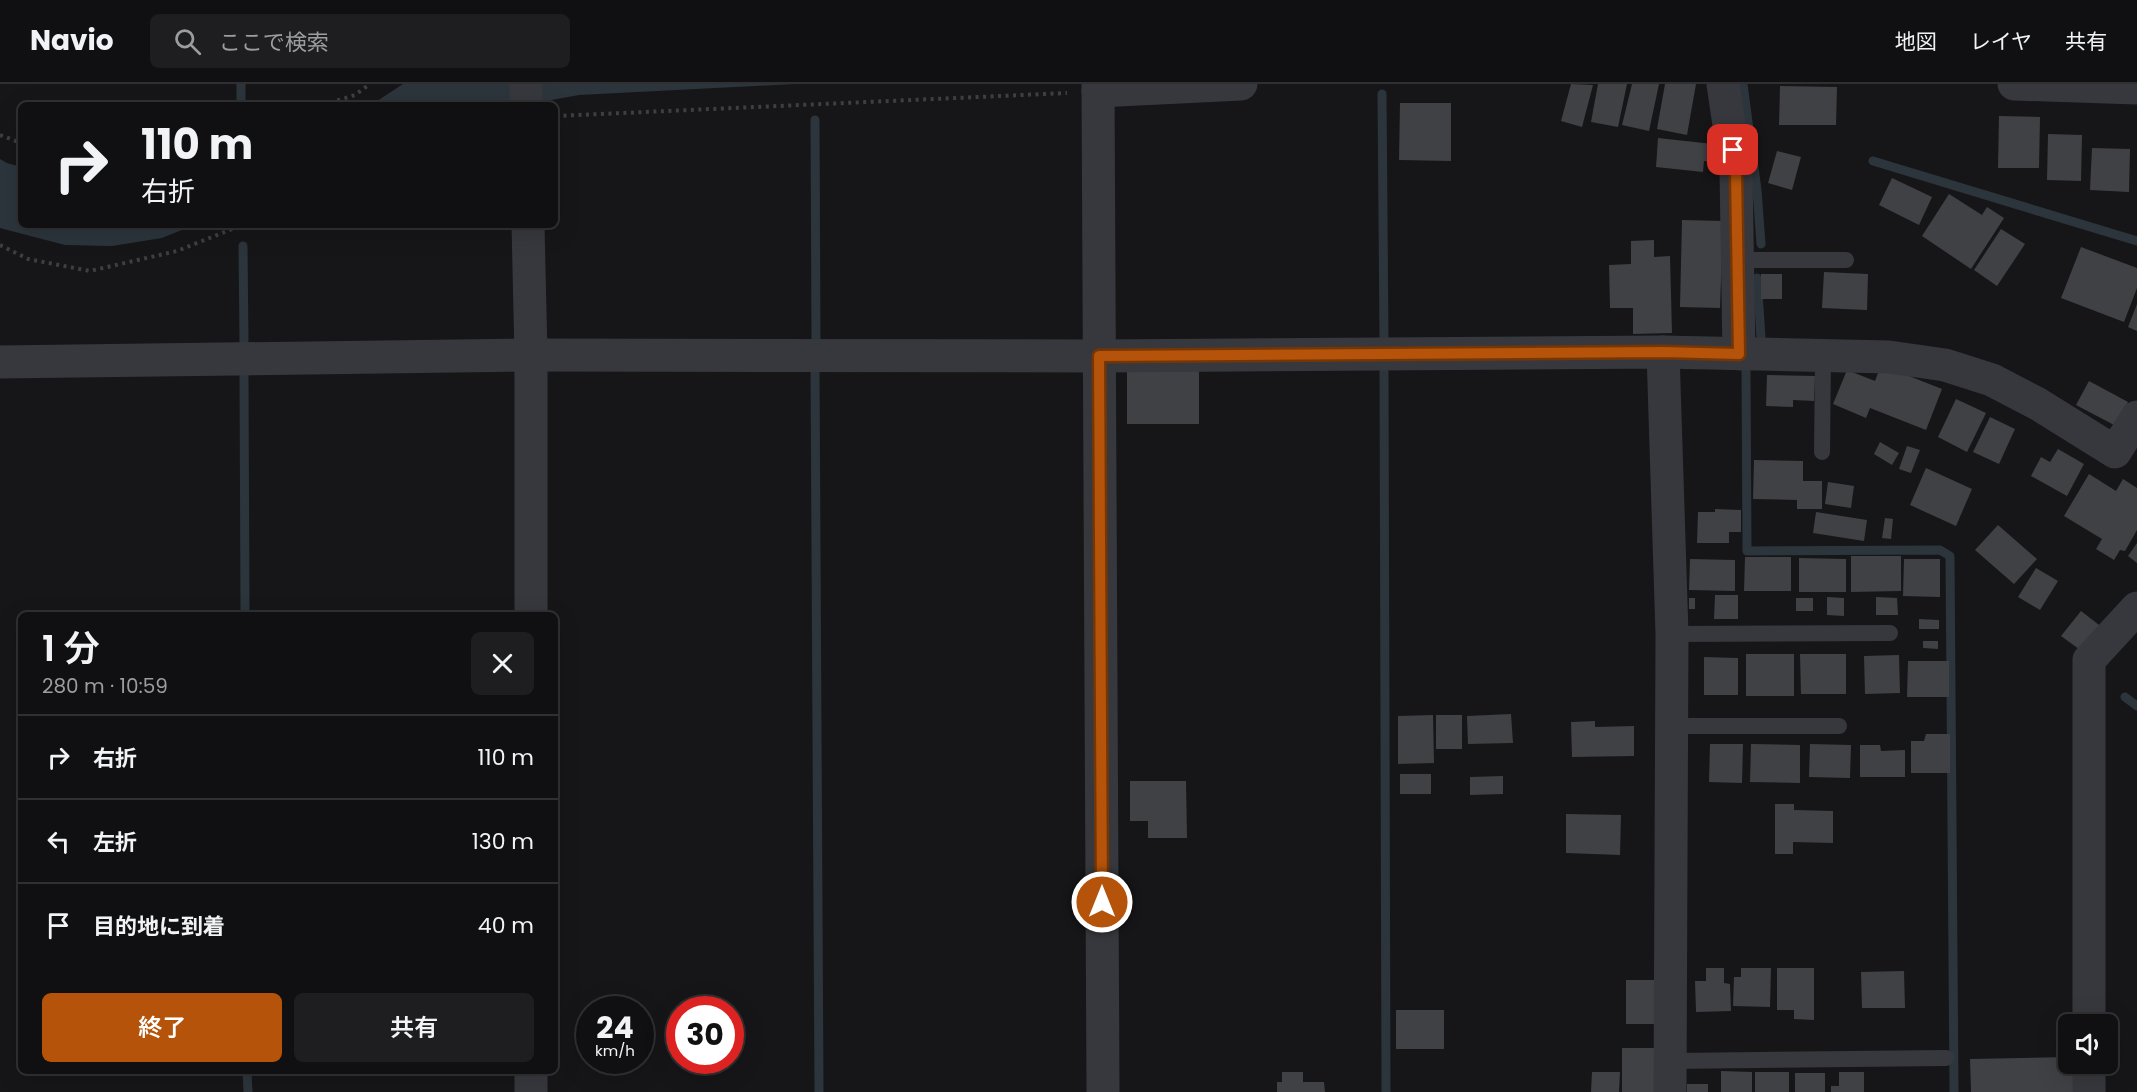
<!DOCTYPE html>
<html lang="ja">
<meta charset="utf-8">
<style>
:root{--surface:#101012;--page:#1e1e20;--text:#f1f3f6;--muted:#9c9d9f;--line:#303032;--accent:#b45309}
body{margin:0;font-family:Poppins,"Noto Sans JP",sans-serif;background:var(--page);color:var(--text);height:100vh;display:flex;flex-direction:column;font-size:22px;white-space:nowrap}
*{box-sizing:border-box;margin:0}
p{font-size:20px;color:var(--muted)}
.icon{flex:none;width:33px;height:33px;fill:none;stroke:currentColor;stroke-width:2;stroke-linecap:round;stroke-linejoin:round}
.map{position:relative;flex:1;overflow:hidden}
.side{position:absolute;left:18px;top:528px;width:540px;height:462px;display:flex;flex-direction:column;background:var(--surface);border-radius:9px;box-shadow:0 6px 24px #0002,0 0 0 2px var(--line)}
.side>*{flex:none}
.guide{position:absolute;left:18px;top:18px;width:540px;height:126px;border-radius:9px;box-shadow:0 6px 24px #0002,0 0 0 2px var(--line);background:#101012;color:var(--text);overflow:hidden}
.fabs{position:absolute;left:2058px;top:930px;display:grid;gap:12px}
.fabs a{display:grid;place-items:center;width:60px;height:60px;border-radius:9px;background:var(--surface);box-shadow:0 6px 24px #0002,0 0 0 2px var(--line);font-size:30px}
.speed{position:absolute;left:576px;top:912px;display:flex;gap:12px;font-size:30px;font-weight:700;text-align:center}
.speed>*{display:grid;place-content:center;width:78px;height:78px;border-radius:50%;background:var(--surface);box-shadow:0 6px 24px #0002,0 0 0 2px var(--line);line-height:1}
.speed small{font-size:15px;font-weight:400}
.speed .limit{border:9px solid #d22;background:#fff;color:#111}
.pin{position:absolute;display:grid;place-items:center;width:51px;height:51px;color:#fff;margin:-26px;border-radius:12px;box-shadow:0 3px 9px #0006}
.me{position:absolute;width:66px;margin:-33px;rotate:0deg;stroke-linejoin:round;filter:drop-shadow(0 0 4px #0008)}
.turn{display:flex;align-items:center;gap:21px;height:126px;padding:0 24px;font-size:27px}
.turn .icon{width:78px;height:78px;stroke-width:2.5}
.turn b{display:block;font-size:42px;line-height:51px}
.round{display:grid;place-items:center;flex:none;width:63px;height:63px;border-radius:9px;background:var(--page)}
.summary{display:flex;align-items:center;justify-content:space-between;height:102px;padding:0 24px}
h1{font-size:36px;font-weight:600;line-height:45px}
.action{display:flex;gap:12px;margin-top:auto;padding:12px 24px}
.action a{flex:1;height:69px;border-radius:9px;background:var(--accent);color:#fff;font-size:24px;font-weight:600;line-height:69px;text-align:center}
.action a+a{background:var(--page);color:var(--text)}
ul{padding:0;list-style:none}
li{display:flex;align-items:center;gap:18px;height:84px;padding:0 24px;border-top:2px solid var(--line)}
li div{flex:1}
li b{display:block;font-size:22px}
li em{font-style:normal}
header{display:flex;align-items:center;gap:36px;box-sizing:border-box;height:84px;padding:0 30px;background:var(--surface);border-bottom:2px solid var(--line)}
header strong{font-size:28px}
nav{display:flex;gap:33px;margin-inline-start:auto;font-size:21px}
.search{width:420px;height:54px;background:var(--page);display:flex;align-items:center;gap:15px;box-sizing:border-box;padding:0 21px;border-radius:9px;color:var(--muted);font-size:22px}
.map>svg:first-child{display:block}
.water{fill:#2c353c}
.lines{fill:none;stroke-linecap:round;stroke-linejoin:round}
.stream{stroke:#2c353c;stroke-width:9}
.building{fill:#404145}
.path{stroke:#3d3f44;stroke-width:4;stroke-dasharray:3 4.5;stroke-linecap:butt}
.service{stroke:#37383d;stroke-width:16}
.minor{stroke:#37383d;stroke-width:33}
.route-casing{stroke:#753606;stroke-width:15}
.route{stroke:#b45309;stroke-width:10}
</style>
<header>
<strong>Navio</strong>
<div class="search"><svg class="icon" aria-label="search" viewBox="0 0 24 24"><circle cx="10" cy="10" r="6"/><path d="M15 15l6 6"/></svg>ここで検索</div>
<nav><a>地図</a><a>レイヤ</a><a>共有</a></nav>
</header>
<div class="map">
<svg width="2137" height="1008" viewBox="0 0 2137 1008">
<rect width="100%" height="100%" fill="#161618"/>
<g class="water">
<path d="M403,0h392l-216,11 -55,10h-153z"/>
<path d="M0,75l7,4 14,4v58h173l-32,13 -50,8 -47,-1 -65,-17z"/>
</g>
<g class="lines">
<g class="stream">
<path d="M241,0v21"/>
<path d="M1743,0l14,106 4,54"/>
<path d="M1382,10l2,247"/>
<path d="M815,36l1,223"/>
<path d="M1873,77l264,80"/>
<path d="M243,162l1,96"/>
<path d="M1757,194l4,59"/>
<path d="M815,285l4,723"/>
<path d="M1746,285l1,182 193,-1 10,6 4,536"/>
<path d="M1384,286l2,722"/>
<path d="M244,290l1,241"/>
<path d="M2125,613l12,9"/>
<path d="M247,987l1,21"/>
</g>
</g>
<g class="building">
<path d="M1571,0l22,1 -11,42 -21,-6z"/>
<path d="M1598,0h29l-9,43 -27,-5z"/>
<path d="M1632,0h27l-10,47 -27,-6z"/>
<path d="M1665,0h31l-9,51 -30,-6z"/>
<path d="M1780,2l57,1 -1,38h-57z"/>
<path d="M1400,19h51v58l-52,-1z"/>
<path d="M1999,32l41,1 -1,51h-41z"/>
<path d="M2048,50l34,1 -1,46 -34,-1z"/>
<path d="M1658,54l55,6 -2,18 -7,-1 -1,11 -47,-5z"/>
<path d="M2092,64l38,1 -1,43 -39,-2z"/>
<path d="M1777,67l24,6 -9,33 -24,-7z"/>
<path d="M1892,94l40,19 -13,28 -40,-20z"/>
<path d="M1949,110l33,21 5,-8 17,11 -33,51 -49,-33z"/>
<path d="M1682,136l41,1 -3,87 -40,-1z"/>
<path d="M2001,145l24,15 -28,42 -23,-16z"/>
<path d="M1654,156v17l16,-1 2,77 -39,1v-26h-23l-1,-43 22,-1v-23z"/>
<path d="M2081,163l56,21v20l-13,34 -63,-24z"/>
<path d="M1824,188l44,2 -1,36 -45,-2z"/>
<rect x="1761" y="190" width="21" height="25"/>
<path d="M2137,220v27l-9,-4z"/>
<path d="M1881,281l61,24 -16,41 -56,-22 -4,10 -33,-14 14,-34 28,11z"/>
<rect x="1127" y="285" width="72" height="55"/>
<path d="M1767,291l48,1 -1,25 -21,-1v7l-27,-1z"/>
<path d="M2089,297l39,21 -12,24 -40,-21z"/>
<path d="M1956,315l30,14 -19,39 -29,-15z"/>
<path d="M1990,333l25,12 -16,35 -26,-12z"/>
<path d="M1880,358l19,11 -7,12 -18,-11z"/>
<path d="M1907,362l13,4 -9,23 -12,-4z"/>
<path d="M2058,365l26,15 -17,32 -36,-20 10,-19 9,5z"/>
<path d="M1754,376l49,1v20h19v28h-25v-9l-44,-1z"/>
<path d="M1926,384l46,21 -16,37 -46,-21z"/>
<path d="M2089,390l27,17 7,-12 14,9v42l-12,21 -5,-1 -6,10 -18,-11 6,-10 -38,-23z"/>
<path d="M1828,398l26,4 -3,22 -26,-4z"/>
<path d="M1715,425l26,1v22h-12v11h-32l1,-31h17z"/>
<path d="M1816,428l51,8 -3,21 -51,-8z"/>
<path d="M1885,434l8,1 -2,20 -9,-1z"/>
<path d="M1998,441l39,34 -23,25 -39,-34z"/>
<path d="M2137,459v20l-9,-7z"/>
<path d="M1851,472h50v35l-50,1z"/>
<path d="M1745,473h46v34h-47z"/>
<path d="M1799,474l47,1v33h-47z"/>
<path d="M1690,475l45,1v31l-46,-1z"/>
<path d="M1904,475h36v38l-37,-1z"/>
<path d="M2036,484l22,13 -18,29 -22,-13z"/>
<path d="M1715,511h23v24h-24z"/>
<path d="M1827,513l17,1v18l-17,-1z"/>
<path d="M1876,513l21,1 1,17h-22z"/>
<rect x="1689" y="514" width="6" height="11"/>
<rect x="1796" y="514" width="17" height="13"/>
<path d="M2081,527l22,17 -20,24 -22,-16z"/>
<path d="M1919,535l20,1v9h-20z"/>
<path d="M1923,557h15v8l-15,-1z"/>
<rect x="1746" y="570" width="48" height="42"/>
<path d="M1800,570h46v40h-45z"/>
<path d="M1899,571l1,38 -35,1 -1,-38z"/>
<path d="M1704,573l34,1v37h-34z"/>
<path d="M1908,577h41v36h-42z"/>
<path d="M1511,630l2,29 -45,1 -1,-28z"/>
<path d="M1433,631l1,48 -36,1v-48z"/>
<rect x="1436" y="631" width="26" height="34"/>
<path d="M1595,637v6l39,-1v30l-62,1 -1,-35z"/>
<path d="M1926,650h24v39h-39v-32h13z"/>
<path d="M1710,660h33l-1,39 -33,-1z"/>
<path d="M1751,660l49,1v38l-50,-1z"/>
<path d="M1810,660l41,1 -1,33 -41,-1z"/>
<path d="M1860,661h20l1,6 24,-1v27h-45z"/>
<rect x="1400" y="690" width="31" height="20"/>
<path d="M1503,692v18l-33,1v-18z"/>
<path d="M1130,697h56l1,57h-39v-17h-18z"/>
<path d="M1775,720h19v6l39,1v32l-40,-1v12h-18z"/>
<path d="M1566,730l55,1 -1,40 -54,-2z"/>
<path d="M1706,884h18v15l6,1 1,27 -35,1 -1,-31h11z"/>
<path d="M1741,884h30l-1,39 -37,-1 1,-29h7z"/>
<path d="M1777,884h37v52l-20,-1v-9h-17z"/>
<path d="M1904,887l1,37h-43l-1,-36z"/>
<rect x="1626" y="896" width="35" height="44"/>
<rect x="1396" y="926" width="48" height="39"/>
<path d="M1622,964h40l-1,44h-39z"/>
<path d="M2068,973v7h10l1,28h-108l-1,-33z"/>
<path d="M1721,987l31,1v20h-31z"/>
<path d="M1282,988h21v10h21l1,10h-48v-10h5z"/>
<path d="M1592,988h28l-1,20h-28z"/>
<rect x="1755" y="988" width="34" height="20"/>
<path d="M1839,988h25v20h-33v-6h8z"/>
<rect x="1795" y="989" width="30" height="19"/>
<rect x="1687" y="1000" width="21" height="8"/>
</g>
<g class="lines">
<g class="path">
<path d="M323,21l32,-10 15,-11"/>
<path d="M556,32l511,-23"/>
<path d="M0,51l21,8"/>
<path d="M0,161l28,14 62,12 87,-20 65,-26"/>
</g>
<g class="service">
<path d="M1738,176h108"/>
<path d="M1822,368l1,-96"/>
<path d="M1672,550l218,-1"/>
<path d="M1671,642h168"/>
<path d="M1670,977l276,-3"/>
</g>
<g class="minor">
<path d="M1098,0l5,1008"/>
<path d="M1723,0l13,88 3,182"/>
<path d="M2014,0l123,4"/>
<path d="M1098,7l143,-7"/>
<path d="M526,21v-21"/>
<path d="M528,141l3,130v260"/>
<path d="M1663,268l9,282 -2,458"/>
<path d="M0,278l531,-7 568,1 564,-4 226,5 56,8 47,15 46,24 77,48 22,-35"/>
<path d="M2089,940v-364l48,-52"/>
<path d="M531,987v21"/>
<path d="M2089,1008v-28"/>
</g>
</g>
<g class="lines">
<defs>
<path id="route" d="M1102,818l-3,-546 564,-4 76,2 -3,-182 -3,-22"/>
</defs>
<use href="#route" class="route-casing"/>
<use href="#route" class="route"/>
</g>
</svg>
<div class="fabs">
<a><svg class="icon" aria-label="sound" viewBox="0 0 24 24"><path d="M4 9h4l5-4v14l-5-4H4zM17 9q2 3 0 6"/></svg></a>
</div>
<div class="speed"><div>24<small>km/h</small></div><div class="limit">30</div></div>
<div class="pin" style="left:1733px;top:66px;background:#d93025"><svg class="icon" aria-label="arrive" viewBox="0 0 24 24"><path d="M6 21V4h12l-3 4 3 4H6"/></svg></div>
<svg class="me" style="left:1102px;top:818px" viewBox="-20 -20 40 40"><circle r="17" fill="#b45309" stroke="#fff" stroke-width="3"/><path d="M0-11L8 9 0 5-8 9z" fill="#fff"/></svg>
<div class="guide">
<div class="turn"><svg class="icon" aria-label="right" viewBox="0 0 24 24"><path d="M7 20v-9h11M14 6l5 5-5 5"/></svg><div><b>110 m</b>右折</div></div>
</div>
<section class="side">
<div class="summary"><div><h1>1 分</h1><p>280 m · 10:59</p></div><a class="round"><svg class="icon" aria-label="close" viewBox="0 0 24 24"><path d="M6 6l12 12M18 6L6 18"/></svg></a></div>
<ul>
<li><svg class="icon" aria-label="right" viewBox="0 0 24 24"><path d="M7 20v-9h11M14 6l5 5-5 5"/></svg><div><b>右折</b></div><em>110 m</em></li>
<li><svg class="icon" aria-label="left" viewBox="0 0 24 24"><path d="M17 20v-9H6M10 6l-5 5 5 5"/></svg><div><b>左折</b></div><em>130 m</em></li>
<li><svg class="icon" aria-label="arrive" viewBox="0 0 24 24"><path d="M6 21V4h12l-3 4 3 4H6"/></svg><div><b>目的地に到着</b></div><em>40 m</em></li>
</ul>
<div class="action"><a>終了</a><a>共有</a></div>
</section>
</div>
